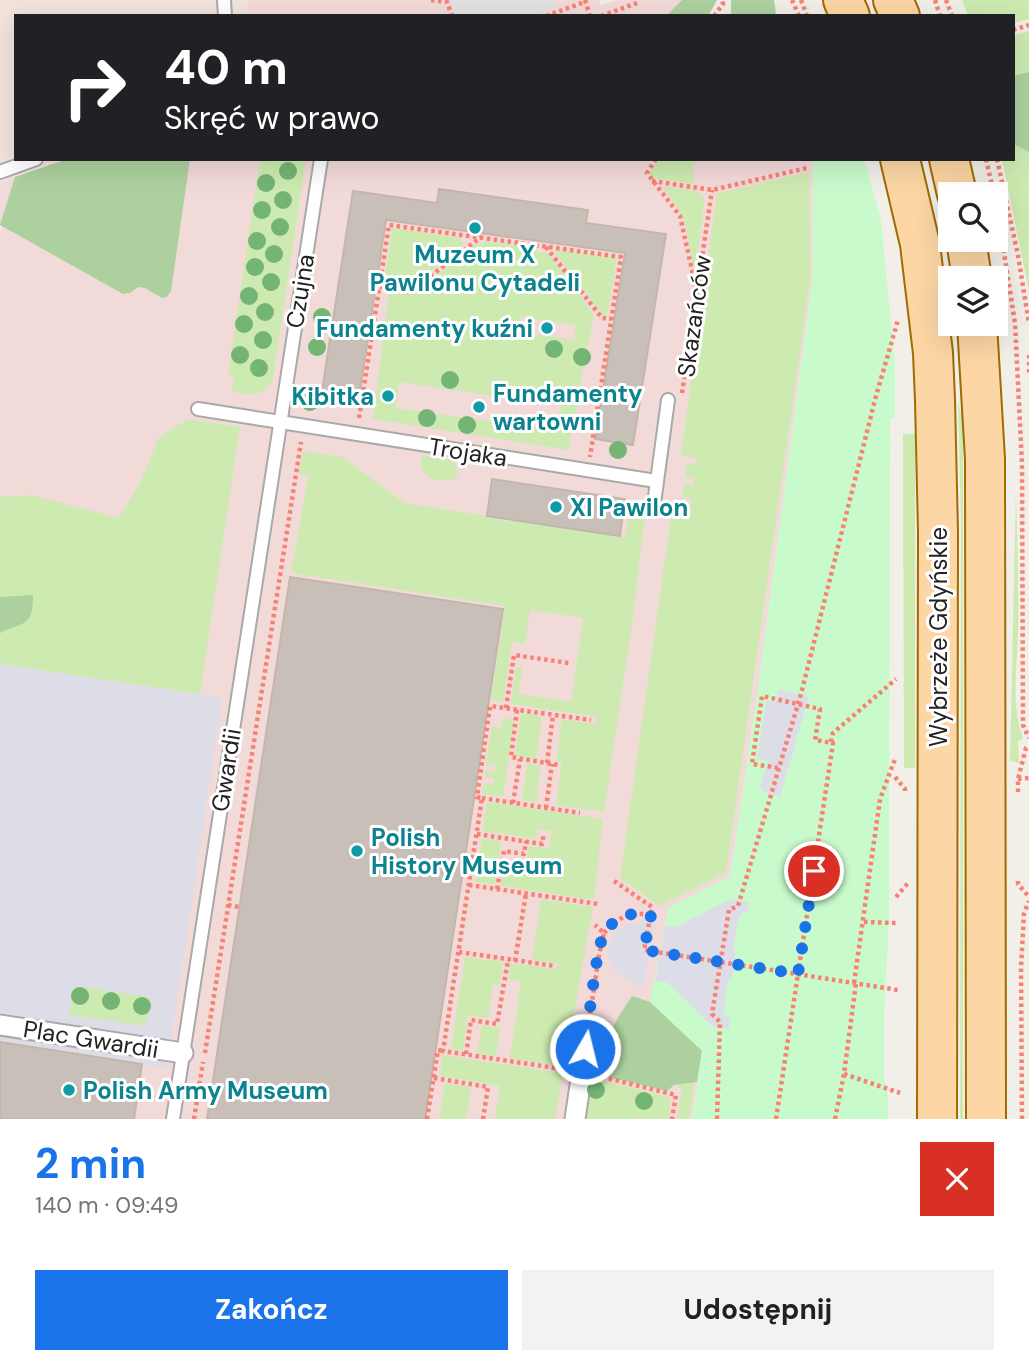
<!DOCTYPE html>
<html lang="pl">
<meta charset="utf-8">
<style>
:root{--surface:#fff;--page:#f2f2f2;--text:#202124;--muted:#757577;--accent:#1a73e8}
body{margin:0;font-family:"DM Sans",sans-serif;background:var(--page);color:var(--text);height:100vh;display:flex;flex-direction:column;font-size:26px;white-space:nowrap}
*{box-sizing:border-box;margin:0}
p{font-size:23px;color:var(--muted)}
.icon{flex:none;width:38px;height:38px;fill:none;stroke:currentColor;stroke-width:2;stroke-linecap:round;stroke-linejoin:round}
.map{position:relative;height:1119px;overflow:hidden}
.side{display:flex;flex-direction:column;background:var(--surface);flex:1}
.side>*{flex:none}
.banner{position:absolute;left:14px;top:14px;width:1001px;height:147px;border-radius:0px;box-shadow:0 7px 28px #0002;background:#202124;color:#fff;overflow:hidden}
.controls{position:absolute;left:938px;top:182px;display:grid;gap:14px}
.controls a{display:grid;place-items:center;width:70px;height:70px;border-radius:0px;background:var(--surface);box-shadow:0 7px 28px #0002;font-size:35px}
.pin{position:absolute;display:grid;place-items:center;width:60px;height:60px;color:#fff;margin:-30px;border:4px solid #fff;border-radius:50%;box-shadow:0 2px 7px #0007}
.me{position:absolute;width:77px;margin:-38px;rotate:8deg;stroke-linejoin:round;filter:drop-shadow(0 0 5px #0008)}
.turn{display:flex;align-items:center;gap:24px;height:147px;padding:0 35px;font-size:32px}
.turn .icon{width:91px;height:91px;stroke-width:2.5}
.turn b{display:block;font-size:49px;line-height:60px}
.round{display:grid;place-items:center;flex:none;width:74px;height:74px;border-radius:0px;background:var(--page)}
.overview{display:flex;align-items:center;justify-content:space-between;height:119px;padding:0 35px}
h1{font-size:42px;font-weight:700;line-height:52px;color:var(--accent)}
.button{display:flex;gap:14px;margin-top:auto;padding:14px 35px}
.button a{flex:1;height:80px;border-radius:0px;background:var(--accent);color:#fff;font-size:28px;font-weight:700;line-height:80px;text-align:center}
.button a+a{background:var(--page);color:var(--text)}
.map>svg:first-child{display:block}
.commercial{fill:#f2dad9}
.military{fill:#f3e3dd}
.grass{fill:#cdebb0;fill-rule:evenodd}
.forest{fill:#add19e}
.park{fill:#c8facc}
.parking{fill:#e2e2e2}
.plaza{fill:#dddde8;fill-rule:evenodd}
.building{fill:#c7bfb8;stroke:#c4b6ab;stroke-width:2}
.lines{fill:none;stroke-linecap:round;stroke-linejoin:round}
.service-casing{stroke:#a9a9a9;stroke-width:16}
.pedestrian-casing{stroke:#a9a9a9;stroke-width:23}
.primary-casing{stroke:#a06b00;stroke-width:42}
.path{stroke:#fa8072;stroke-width:4.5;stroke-dasharray:3.5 3.5;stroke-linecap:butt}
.service{stroke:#fff;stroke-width:12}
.pedestrian{stroke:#fff;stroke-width:19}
.primary{stroke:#fcd6a4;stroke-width:38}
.tree{fill:#74b475}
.route{stroke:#1a73e8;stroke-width:12;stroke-dasharray:0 21.6}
.culture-dot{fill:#0f9aa8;stroke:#fff;stroke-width:2.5}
.labels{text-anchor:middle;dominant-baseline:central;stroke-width:6;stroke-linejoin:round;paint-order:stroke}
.culture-label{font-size:24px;font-weight:bold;fill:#0d838f;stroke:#fff;text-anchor:start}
.street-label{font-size:24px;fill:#222;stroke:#fff}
</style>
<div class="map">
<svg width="1029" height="1119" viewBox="0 0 1029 1119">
<rect width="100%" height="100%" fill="#f2efe9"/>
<g class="commercial">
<path d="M249,0h350l2,5 15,-5h66l-16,16h-420z"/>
<path d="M67,159h746l-1,123 -54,407 -28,188 -62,32 -18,93 52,49 -10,68h-692v-887l3,-4 -3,-3v-41l15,-7z"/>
</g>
<path class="military" d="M0,0h249l-3,16h-230v143h51l-52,18 -15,7z"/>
<g class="grass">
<path d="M962,0h67v19l-16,4v-7h-45z"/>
<path d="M1029,31v41l-16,4v-40z"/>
<path d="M1013,144l16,8v139l-27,-132h11z"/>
<path d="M260,159h46l-33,220c-8,19 -24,16 -41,13l1,-16 -5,-1z"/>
<path d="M658,159h36l3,4 -4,1 1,20 -41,-6 -3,-5z"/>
<path d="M809,172l1,109 -84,592 -66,33 -40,-28 53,-375 17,3 2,-7 -10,-2 2,-13 9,1 1,-7 -9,-1 1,-14 10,2 1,-7 -16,-3 36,-261z"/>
<path d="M661,186l37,5 7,8 -10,75c-8,-39 -6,-57 -34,-88z"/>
<path d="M392,228l68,10v4l7,1 -58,46 -26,-4z"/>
<path d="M484,241l47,6v4l17,2 46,61 -26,136 -195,-31 16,-128 22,4 65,-51 7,1zM521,317l55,8 -2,15 -55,-8zM399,382l162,24 -3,25 -162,-23z"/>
<path d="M555,250l62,8 -10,58 -4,-1 -48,-62z"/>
<path d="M958,402l5,18v699h-3l1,-598z"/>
<path d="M189,419l51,8 -40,267 -200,-30v-167l30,-2 89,23 20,-33 20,-48z"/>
<path d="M903,434h12v334h-11z"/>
<path d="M303,451l40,6 61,46 96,15v2l9,2 1,-3 115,18 4,-24 16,2 -12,102 -29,195 -48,-7 6,-42 -6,-1 6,-43 33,5 1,-7 -85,-13 5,-37 6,1 -4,26 53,8 12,-84 -53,-8 -5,34 -13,-2 -9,60 -12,-2 14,-94 -214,-33 17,-97 -9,-2z"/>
<path d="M421,455l32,5 5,14 -3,5c-20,4 -36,-1 -34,-24z"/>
<path d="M1016,488c1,49 3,98 2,148 -1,33 -7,70 5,102l-5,3 1,22 -9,-2z"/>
<path d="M521,713l21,3 -6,43 -21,-3z"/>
<path d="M503,718l11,2 -11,77 -21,-3 1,-10 10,1 1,-6 -9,-2v-6l10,1v-7l-9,-1 6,-38 9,2z"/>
<path d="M527,764l14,1 -5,37 -14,-2z"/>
<path d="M487,802l116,17 -9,81 -93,-14 4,-24 21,3 3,-19 20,2 2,-17 -13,-2 -2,10 -53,-8z"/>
<path d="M482,838l19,3 -6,44 -20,-3z"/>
<path d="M541,899l52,8 -29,159 -54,-7 11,-77 -13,-3 2,-16 47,6v-6l-25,-3z"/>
<path d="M465,957l38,5 -3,23h-7l-5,33 -20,-2 -5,35 -12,-2z"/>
<path d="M74,985l77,12 -5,30 -77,-12z"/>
<path d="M482,1025l18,3 -4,28 -19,-2z"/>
<path d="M442,1055l121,18 -8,46h-60l5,-33 -60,-10z"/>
<path d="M589,1078l78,18 3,2 -1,21h-86z"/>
<path d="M445,1083l26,4 -5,32h-27z"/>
<path d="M694,1083l-5,36h-12l5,-31 -8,-3z"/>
</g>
<g class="forest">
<path d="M682,0h35l-9,16h-42z"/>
<path d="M731,0h43l2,13 -3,3h-42z"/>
<path d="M1029,72v80l-16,-8v-68z"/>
<path d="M67,159h123l-19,132 -4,6 -5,1 -17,-10 -7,-1 -8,6 -7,1 -123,-69 15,-48z"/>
<path d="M33,595c0,33 -9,26 -33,38v-36z"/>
<path d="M655,981l47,70 -5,31 -23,3 -7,6 -77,-18c12,-28 25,-52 42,-77l18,6z"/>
</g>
<path class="park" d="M813,159h51l17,61 14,144v54l-5,1 -1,499 -5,101v60l4,17v23h-196l10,-68 -52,-49 18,-94 62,-32 28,-187 54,-407z"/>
<path class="parking" d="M450,0h104l2,7 -26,9h-74z"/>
<g class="plaza">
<path d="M0,664l222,34 -55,370 -167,-26zM74,986l76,11 -4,29 -77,-11z"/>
<path d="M778,689l31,7 -29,101 -17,-5 1,-3 -4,-1 8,-27 -11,-2 9,-58 10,1z"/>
<path d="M731,899l18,3 -2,11 -5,-1 -3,4 -6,34h3l-4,28h-3l-6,35 7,6 -1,10 -16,-2 -45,-44 -13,-2 10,-56 11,2z"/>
<path d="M642,918l13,2 -12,67 -10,-2 1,-3 -19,-10 -4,-6 -3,-14 3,-14 5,-6 12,-8 13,-1z"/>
</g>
<g class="building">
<path d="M439,189l149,21 -2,13 80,11 -33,211 -38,-6 30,-186 -239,-33 -28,183 -37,-6 32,-206 84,12z"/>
<path d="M492,479l133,20 -5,37 -133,-20z"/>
<path d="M290,577l213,32 -78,510h-218z"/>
<path d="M0,1042l142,22 -8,55h-134z"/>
</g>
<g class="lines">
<defs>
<g id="service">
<path d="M224,0l1,16"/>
<path d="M0,172l36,-13"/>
<path d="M198,409l458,72"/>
<path d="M653,511l15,-111"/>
<path d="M173,1119l148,-960"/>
</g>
<g id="pedestrian">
<path d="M0,1025l183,28"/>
<path d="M575,1119l7,-47"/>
</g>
<g id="primary">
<path d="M843,0l7,16"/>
<path d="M893,0l7,16"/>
<path d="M900,159l20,85 13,109 2,47 3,132 -1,587"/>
<path d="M949,159l8,35"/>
<path d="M966,240l6,38"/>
<path d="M977,324l8,135 1,660"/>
</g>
</defs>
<use href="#service" class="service-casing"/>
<use href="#pedestrian" class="pedestrian-casing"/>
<use href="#primary" class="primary-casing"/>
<g class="path">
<path d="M431,0l16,2 5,14"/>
<path d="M585,0l5,16"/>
<path d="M792,0l7,16"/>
<path d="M801,0l6,16"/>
<path d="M935,0l5,16"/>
<path d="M946,0l6,16"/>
<path d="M546,16l39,-14"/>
<path d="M601,16l36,-13"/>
<path d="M714,16l9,-12 -1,-4"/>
<path d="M1013,30l16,-5"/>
<path d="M656,159l-9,14 33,43 16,72"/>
<path d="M986,159l8,35"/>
<path d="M997,159l21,96 11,69"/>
<path d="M652,181l60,9 95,-22"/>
<path d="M996,201l19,122 7,141 1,261 6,13"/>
<path d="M546,247l56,71 9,1"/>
<path d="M380,287l30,5 71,-55"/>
<path d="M1029,355v21"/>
<path d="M682,393l30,-203"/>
<path d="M359,418l30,-193 232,32 -31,200"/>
<path d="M506,708l8,-53 55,8"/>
<path d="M517,710l-6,47 47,8"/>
<path d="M831,742l2,-9 63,-54"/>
<path d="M547,763l6,-48"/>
<path d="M895,777l10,12v4"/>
<path d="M1018,779l11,-1"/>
<path d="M1018,792v-13l8,-31 3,-2"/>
<path d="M482,798l98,15"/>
<path d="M513,803l7,-44"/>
<path d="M546,808l6,-44"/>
<path d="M477,834l65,10 2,-11"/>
<path d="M614,881l38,26 -8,43 254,40"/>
<path d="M1018,881v3l11,13"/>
<path d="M469,885l129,19"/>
<path d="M497,889l7,-38 20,3 2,-13"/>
<path d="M896,897l12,-14"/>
<path d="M228,905l11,2"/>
<path d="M864,922l32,1"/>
<path d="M604,933c15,-16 25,-22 47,-18"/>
<path d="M459,952l96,14"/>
<path d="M515,961l11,-68"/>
<path d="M854,983l26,-184 15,-40"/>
<path d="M205,1053l96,-611"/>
<path d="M466,1054l5,-34 26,4 11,-64"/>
<path d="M584,1055l15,-100 5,-22 -9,-8"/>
<path d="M562,1069l-119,-18 39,-253 -5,-1 13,-91 101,14"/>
<path d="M844,1074l56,19"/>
<path d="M602,1077l74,18 -4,24"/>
<path d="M434,1078l54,9 -5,32"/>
<path d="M194,1119l9,-57"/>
<path d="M427,1119l11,-69 5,1"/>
<path d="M717,1119l3,-97 -8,-8 17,-104 9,-4 63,-212 75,-298 22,-76"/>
<path d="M776,1119l57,-376 -18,-3 5,-31 -58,-13 -10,68 27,4"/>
<path d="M835,1119l9,-45 12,-91"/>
<path d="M1022,1119l-1,-151 3,-55 5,-12"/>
</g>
<use href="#service" class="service"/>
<use href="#pedestrian" class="pedestrian"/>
<use href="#primary" class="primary"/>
</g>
<g class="tree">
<circle cx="288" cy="171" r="9"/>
<circle cx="266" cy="183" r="9"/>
<circle cx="283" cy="200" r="9"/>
<circle cx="262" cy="210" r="9"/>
<circle cx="280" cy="227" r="9"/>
<circle cx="257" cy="241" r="9"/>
<circle cx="274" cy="254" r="9"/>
<circle cx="255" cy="267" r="9"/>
<circle cx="271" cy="282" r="9"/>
<circle cx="249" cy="296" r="9"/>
<circle cx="265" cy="312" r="9"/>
<circle cx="322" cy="317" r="9"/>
<circle cx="244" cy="324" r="9"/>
<circle cx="263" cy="340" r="9"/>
<circle cx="317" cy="347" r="9"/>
<circle cx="554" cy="349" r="9"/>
<circle cx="240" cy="355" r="9"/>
<circle cx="582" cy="357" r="9"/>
<circle cx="259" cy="368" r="9"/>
<circle cx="450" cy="380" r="9"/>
<circle cx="310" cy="402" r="9"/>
<circle cx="427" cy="418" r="9"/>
<circle cx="467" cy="425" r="9"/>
<circle cx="618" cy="450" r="9"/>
<circle cx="80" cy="996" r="9"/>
<circle cx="111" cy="1001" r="9"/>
<circle cx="142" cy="1006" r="9"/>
<circle cx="596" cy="1090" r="9"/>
<circle cx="644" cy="1101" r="9"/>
</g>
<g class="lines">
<path class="route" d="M585,1049c3,-21 11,-102 19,-115 11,-18 27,-23 47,-19l-7,35 154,24 16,-103"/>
</g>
<g class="culture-dot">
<circle cx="475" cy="228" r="7"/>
<circle cx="547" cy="328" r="7"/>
<circle cx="388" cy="396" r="7"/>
<circle cx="479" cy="407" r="7"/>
<circle cx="556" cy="507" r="7"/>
<circle cx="357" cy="851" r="7"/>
<circle cx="69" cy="1090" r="7"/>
</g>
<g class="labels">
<g class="culture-label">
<text x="475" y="254" text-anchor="middle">Muzeum X<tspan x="475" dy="28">Pawilonu Cytadeli</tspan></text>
<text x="533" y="328" text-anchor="end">Fundamenty kuźni</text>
<text x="493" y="393">Fundamenty<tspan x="493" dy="28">wartowni</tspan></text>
<text x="374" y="396" text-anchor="end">Kibitka</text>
<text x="570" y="507">XI Pawilon</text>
<text x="371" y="837">Polish<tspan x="371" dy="28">History Museum</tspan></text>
<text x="83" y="1090">Polish Army Museum</text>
</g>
<g class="street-label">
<text transform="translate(300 291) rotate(-81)">Czujna</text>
<text transform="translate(694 316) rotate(-82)">Skazańców</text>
<text transform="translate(468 452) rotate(9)">Trojaka</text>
<text transform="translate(938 637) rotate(-90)">Wybrzeże Gdyńskie</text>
<text transform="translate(226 770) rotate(-81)">Gwardii</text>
<text transform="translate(91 1039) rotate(9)">Plac Gwardii</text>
</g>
</g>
</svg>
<div class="controls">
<a><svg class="icon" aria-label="search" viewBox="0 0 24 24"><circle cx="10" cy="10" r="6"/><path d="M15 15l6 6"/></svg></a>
<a><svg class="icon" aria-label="layers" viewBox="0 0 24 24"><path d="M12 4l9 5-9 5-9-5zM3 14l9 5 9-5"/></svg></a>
</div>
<div class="pin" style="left:814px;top:871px;background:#d93025"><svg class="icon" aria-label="arrive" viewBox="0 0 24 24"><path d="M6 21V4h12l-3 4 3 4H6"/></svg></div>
<svg class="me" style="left:585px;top:1049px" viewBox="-20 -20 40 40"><circle r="17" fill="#1a73e8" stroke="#fff" stroke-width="3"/><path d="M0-11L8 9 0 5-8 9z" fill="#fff"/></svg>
<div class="banner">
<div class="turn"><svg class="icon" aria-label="right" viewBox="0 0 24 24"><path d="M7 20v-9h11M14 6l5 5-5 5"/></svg><div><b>40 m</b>Skręć w prawo</div></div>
</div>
</div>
<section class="side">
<div class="overview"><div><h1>2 min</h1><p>140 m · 09:49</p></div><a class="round" style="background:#d93025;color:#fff"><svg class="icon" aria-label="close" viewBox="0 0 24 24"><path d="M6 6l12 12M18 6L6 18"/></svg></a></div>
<div class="button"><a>Zakończ</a><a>Udostępnij</a></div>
</section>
